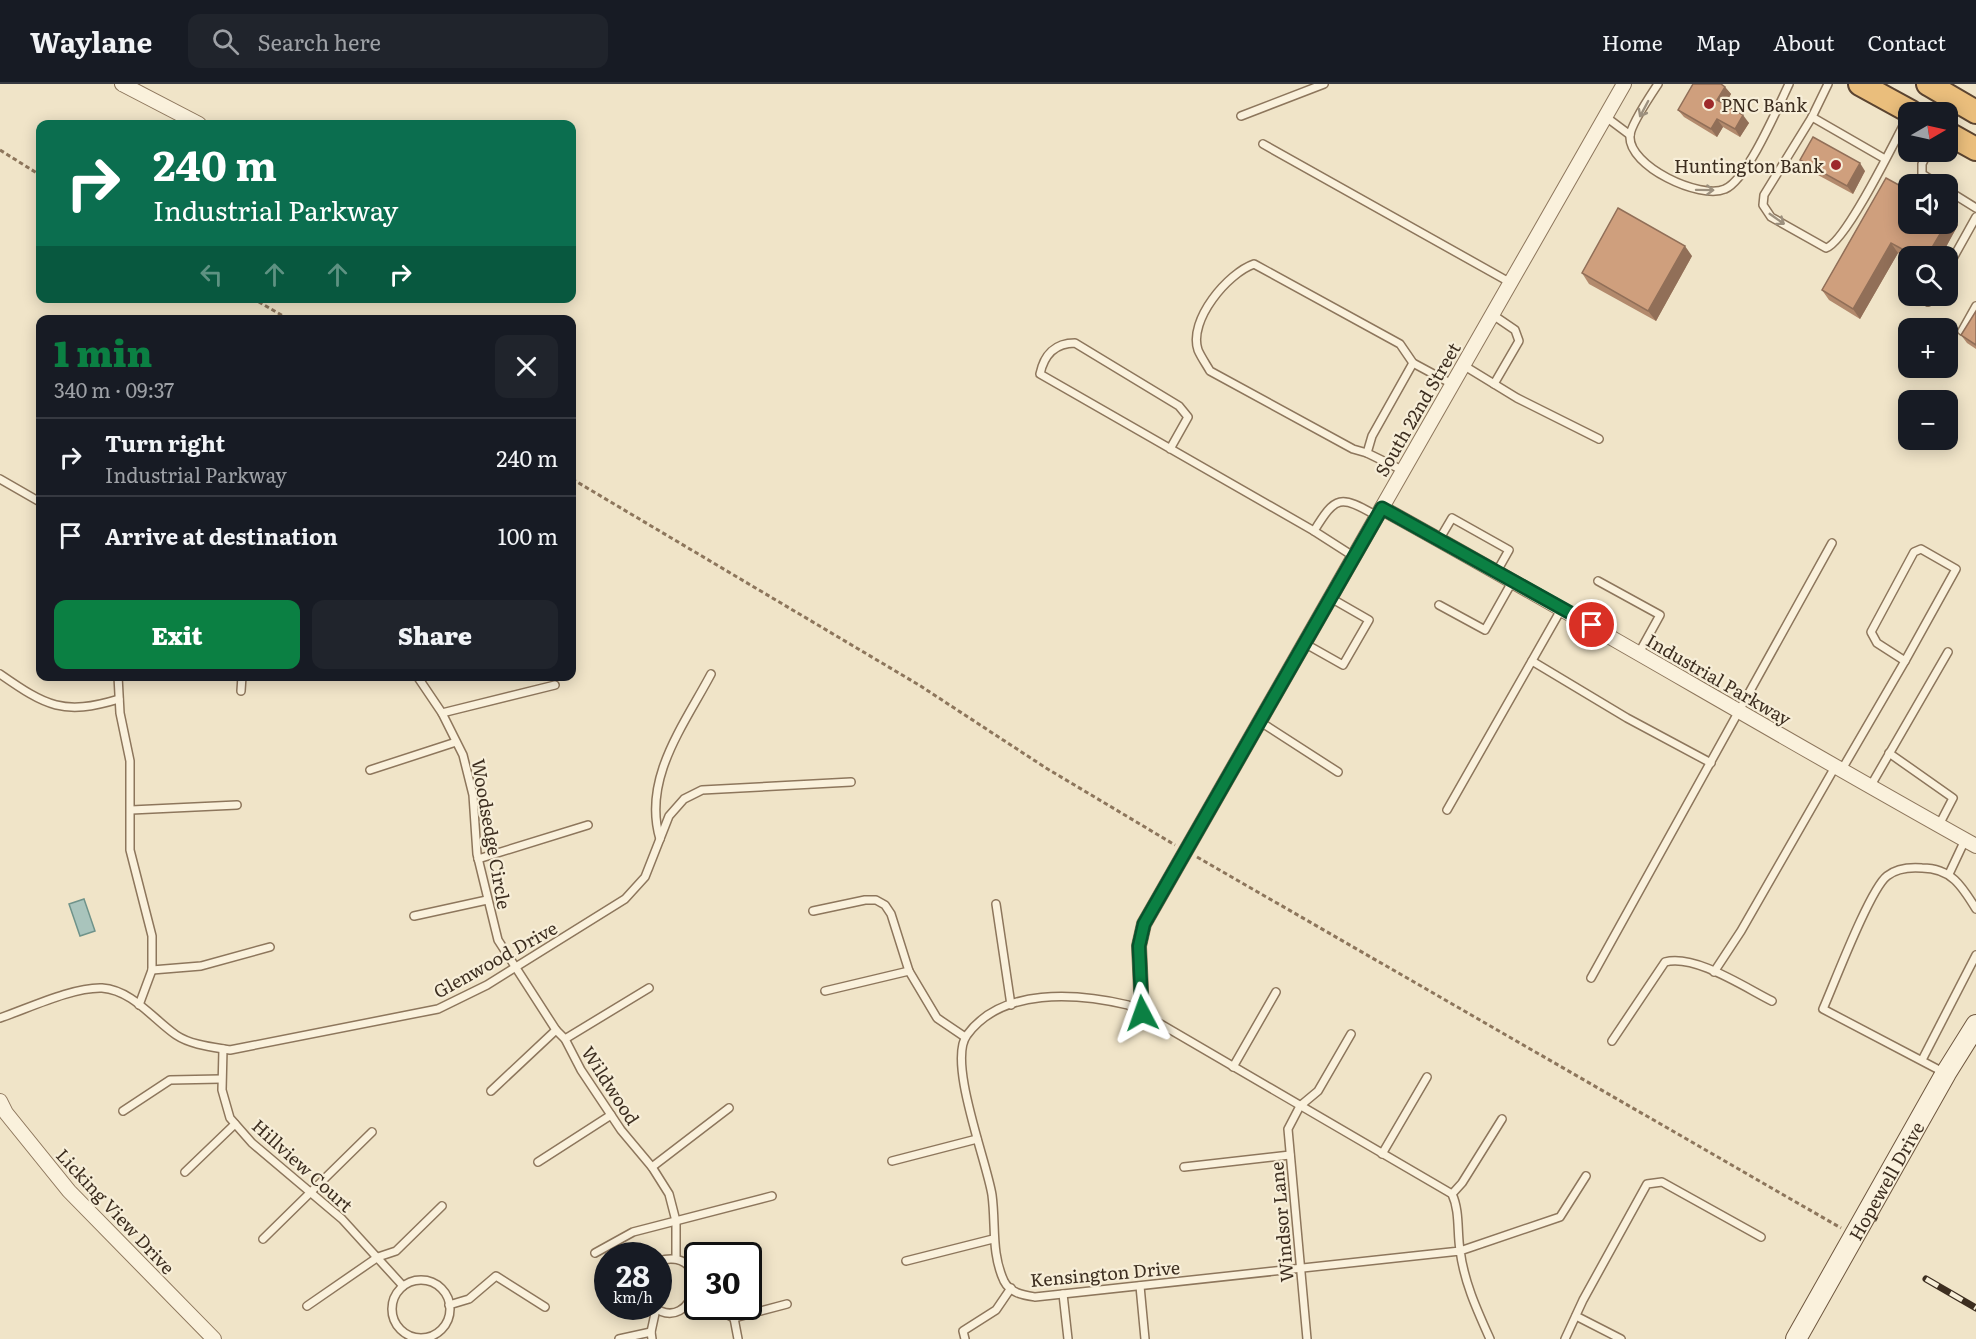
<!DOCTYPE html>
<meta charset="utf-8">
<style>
:root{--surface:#171b24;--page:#20242c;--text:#f1f3f6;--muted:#9ea1a6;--line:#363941;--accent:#0b8043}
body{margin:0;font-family:Literata,serif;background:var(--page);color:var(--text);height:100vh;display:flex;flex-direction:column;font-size:22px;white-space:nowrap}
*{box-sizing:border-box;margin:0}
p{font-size:20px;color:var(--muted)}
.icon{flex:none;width:33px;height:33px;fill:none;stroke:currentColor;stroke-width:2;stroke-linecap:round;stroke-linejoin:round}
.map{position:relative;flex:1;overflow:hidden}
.details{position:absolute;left:36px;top:231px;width:540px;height:366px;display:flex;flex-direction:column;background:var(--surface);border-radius:12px;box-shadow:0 3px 15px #0003}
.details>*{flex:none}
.banner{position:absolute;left:36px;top:36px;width:540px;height:183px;border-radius:12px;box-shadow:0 3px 15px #0003;background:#0b6e4f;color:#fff;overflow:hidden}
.needle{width:39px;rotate:81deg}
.controls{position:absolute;left:1898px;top:18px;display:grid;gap:12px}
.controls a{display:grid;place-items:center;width:60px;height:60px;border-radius:12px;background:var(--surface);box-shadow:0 3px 15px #0003;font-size:30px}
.speed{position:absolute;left:594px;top:1158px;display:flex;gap:12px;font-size:30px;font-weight:700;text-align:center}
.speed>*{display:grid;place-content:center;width:78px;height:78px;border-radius:50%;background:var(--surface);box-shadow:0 3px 15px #0003;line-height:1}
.speed small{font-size:15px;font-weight:400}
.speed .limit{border:3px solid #111;border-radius:9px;background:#fff;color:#111}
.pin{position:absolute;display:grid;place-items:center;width:51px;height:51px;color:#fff;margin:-26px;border:3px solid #fff;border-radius:50%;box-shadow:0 2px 6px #0007}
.me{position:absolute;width:66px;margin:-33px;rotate:356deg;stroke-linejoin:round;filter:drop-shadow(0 0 4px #0008)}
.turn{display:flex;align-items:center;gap:21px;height:126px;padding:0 18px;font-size:27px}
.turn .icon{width:78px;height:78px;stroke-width:2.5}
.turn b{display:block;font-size:42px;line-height:51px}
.lanes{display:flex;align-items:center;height:57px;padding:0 18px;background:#0003;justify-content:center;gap:30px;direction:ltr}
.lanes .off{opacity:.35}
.round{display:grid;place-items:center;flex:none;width:63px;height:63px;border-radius:12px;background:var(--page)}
.overview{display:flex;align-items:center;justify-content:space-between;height:102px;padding:0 18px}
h1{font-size:36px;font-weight:800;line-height:45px;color:var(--accent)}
.cta{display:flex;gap:12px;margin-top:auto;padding:12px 18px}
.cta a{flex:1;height:69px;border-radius:12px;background:var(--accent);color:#fff;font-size:24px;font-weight:800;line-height:69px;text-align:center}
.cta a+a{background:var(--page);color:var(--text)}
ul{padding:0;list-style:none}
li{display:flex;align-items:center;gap:18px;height:78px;padding:0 18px;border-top:2px solid var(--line)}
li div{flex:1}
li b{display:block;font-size:22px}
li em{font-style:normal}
header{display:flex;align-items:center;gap:36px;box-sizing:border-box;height:84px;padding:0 30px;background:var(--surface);border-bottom:2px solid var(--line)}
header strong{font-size:28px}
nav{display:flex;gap:33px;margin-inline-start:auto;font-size:21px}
.search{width:420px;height:54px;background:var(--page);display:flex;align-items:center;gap:15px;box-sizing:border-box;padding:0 21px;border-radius:12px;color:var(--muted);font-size:22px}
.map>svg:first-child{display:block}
.water{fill:#a9c4bc;stroke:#6f938a;stroke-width:1.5}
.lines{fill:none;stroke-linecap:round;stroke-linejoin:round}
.service-casing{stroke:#8d765c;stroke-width:10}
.minor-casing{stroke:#8d765c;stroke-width:16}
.secondary-casing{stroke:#6f573f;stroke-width:22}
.trunk-casing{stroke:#5b4430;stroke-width:26}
.path{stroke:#8d765c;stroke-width:3;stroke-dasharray:4.5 3;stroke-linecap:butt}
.service{stroke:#faf1dc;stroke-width:7}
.minor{stroke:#faf1dc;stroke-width:14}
.secondary{stroke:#faf1dc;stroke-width:20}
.trunk{stroke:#eabe7c;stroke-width:22}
.rail-casing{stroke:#3d2e20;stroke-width:7}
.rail{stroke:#f7eed8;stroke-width:4.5;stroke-dasharray:14;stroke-linecap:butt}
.wall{fill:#b2896c}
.shaded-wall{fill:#916f58}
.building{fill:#cf9f7d;stroke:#916f58;stroke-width:1.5}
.oneway{stroke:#9c907e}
.route-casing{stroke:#07532c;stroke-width:15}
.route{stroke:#0b8043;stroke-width:10}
.poi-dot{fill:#9e2a2b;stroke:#f7eed8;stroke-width:2}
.labels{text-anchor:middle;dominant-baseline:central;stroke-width:4.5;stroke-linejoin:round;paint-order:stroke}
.poi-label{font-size:18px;fill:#3d2e20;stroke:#f7eed8;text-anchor:start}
.street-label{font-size:18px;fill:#3d2e20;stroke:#f7eed8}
</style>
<header>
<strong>Waylane</strong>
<div class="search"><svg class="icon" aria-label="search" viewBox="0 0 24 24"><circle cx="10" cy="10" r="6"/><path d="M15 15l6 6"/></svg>Search here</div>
<nav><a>Home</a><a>Map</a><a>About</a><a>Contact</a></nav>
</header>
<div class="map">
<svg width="1976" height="1255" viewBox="0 0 1976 1255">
<rect width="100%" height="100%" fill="#f0e4c8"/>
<path class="water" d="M84,815l11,32 -15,5 -11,-32z"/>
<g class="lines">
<defs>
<g id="service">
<path d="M1658,0c-6,9 -28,42 -28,52 -2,30 70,64 95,53 22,-9 53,-82 64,-105"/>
<path d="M1828,0l-16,33 73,42"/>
<path d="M1241,32l83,-32"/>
<path d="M1606,33l24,18"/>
<path d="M1812,33l-48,78 -1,10 8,12 55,31c20,-6 70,-109 82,-132"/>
<path d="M1263,60l248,139"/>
<path d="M1928,68l-6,12v10l16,10"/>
<path d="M1947,106l29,18"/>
<path d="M1947,185l29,-52"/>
<path d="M1928,218l4,-6"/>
<path d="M1493,231l22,15 4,11 -25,43"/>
<path d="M1962,247l14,-25"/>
<path d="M1463,281l54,33 82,41"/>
<path d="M1170,365l18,-32 -9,-11 -104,-63c-20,0 -31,12 -35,31l274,157"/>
<path d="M1367,369l-14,-4 -143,-78c-4,-7 -9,-14 -12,-21 -10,-30 30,-77 56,-86l146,80 13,19 39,21"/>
<path d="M1402,386l-35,-17 5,-17 41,-73"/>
<path d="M0,395l40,23"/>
<path d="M1439,456l13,-22 57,32 -13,23"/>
<path d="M1921,465l35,20 -51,92 -28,-18 -6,-11 43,-80z"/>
<path d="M1353,472l-39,-25c22,-36 26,-36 63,-15"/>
<path d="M1598,497l62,34 -21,38"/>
<path d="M1439,521l46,25 27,-48"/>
<path d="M1304,559l39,22 26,-45 -40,-23"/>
<path d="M1532,577l95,57 84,45"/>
<path d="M0,590c46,32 63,42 119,25"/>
<path d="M118,592l2,37 10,48v89l22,86v34l-13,35"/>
<path d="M417,592l25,37 21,42 10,40 4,59 21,86 58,90 9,9 16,31 40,60 31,37 17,27 7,27v38"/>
<path d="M241,607l1,-15"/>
<path d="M442,629l113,-28"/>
<path d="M1259,637l79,51"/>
<path d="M1889,669l64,45 -14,27"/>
<path d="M370,686l86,-28"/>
<path d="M1841,687l64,-110"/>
<path d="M1870,703l78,-135"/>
<path d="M131,726l106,-5"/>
<path d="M1447,726l115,-202"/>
<path d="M660,755c-18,-60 24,-114 51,-165"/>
<path d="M478,775l110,-34"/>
<path d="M1949,790l16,-34"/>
<path d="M996,820l15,101"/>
<path d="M813,827l52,-11h11l9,5 6,9 18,57 28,47 28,19"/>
<path d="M414,832l73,-16"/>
<path d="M152,886l49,-4 69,-19"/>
<path d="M1714,888l27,-41 94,-164"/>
<path d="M1591,894l241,-435"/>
<path d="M825,907l84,-20"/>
<path d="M0,934c29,-10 73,-31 102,-30 30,2 51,31 74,47 15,10 36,12 54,15l208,-41 49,-24 138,-86 20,-22 24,-61 15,-17 18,-9 149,-8"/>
<path d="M565,955l84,-51"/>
<path d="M1612,957l53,-79c30,-8 79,25 107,39"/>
<path d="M223,965l-1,41 8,28 22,25 90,76 61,67"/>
<path d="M1922,976l54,-105"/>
<path d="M1233,983l43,-75"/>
<path d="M1943,988l-120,-63c11,-25 47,-120 64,-133 10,-8 22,-9 35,-8 29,0 40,18 54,41"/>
<path d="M491,1007l65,-61"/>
<path d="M123,1027l47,-31 51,-1"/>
<path d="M1382,1070l45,-77"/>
<path d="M892,1077l85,-22"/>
<path d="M538,1078l73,-47"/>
<path d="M652,1083l77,-59"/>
<path d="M1184,1083l106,-12"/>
<path d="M185,1088l50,-48"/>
<path d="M1452,1110l10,-11 40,-64"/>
<path d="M263,1155l109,-107"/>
<path d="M595,1169l38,-21 139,-36"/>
<path d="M906,1177l87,-22"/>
<circle cx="421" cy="1225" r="29"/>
<path d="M1140,1202l5,53"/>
<path d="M1063,1210l5,45"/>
<path d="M449,1221l20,-6 27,-23 49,31"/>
<path d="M307,1222l71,-49 18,-6 46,-45"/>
<path d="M652,1222c43,33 66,-61 6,-45"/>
<path d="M710,1222l24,12 53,-14"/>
<path d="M1576,1232l45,23"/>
<path d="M734,1234l4,21"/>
<path d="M619,1255l32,-7"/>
<path d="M652,1255l-1,-7 5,-23"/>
<path d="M965,1255l-2,-8 33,-21 15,-22"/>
<path d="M1307,1255l-19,-210 12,-23 18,-15 33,-57"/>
<path d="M1490,1255c-13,-29 -26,-57 -30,-89 -3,-18 0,-39 -8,-56l-324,-189c-51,-12 -126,-18 -161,30 -20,26 20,127 25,160 4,30 -1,58 12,86 6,12 19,14 31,16l425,-46 100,-34 26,-41"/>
<path d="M1565,1255l18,-39 64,-116 15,-2 99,55"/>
</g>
<g id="minor">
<path d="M122,0l77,40"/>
<path d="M1382,424c199,110 395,227 594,338"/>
<path d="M1142,929l-3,-67 5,-22 480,-840"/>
<path d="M0,1017l6,12 63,78 145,148"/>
</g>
<g id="secondary">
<path id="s1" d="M1796,1255l150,-266 30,-48"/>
</g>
<g id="trunk">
<path d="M1860,0l51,28"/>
<path d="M1928,0l48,28"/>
<path d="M1947,49l29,16"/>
</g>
</defs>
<use href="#service" class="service-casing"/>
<use href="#minor" class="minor-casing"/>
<use href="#secondary" class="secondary-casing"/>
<use href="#trunk" class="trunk-casing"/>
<g class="path">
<path d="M0,66l40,25"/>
<path d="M252,214l38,22"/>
<path d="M572,395l347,206 127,83 129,77"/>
<path d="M1197,773l644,371"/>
</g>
<use href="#service" class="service"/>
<use href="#minor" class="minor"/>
<use href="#secondary" class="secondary"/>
<use href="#trunk" class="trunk"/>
<defs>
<path id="rail" d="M1926,1195l50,29"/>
</defs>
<use href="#rail" class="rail-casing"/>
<use href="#rail" class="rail"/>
</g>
<g class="wall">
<path d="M1725,3l6,7 -6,10 24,19 -9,14 -17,-10 -6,10 -33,-20 -6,-7z"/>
<path d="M1800,76l65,11 -12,23 -48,-26z"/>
<path d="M1886,94l72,47 -17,31h-33v3l-10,-6 -38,66 -31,-19 -7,-10z"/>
<path d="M1692,172l-36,65 -67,-37 -7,-11z"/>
<path d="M1976,227v38l-9,-6 -6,-8z"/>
</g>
<g class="shaded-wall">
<path d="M1725,3l6,7 -8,14 -6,-8z"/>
<path d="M1743,31l6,8 -9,14 -5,-8z"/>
<path d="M1717,35l6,8 -6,10 -6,-8z"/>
<path d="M1860,79l5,8 -12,23 -6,-8z"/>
<path d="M1951,131l7,10 -17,31h-14z"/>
<path d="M1891,159l7,10 -38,66 -7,-10z"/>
<path d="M1685,162l7,10 -36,65 -8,-10z"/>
</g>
<g class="building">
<path d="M1693,0h28l4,3 -8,13 26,15 -8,14 -18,-10 -6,10 -33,-19z"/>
<path d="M1813,53l47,26 -13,23 -47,-26z"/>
<path d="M1886,94l22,12v34h38l-19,32h-12l-24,-13 -38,66 -31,-19z"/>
<path d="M1618,124l67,38 -37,65 -66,-38z"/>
<path d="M1947,129l4,2 -4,7z"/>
<path d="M1976,227v34l-15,-10z"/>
</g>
<defs><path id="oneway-shaft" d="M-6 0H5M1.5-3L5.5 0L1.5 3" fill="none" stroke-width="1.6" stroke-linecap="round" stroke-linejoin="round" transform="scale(1.5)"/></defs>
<g class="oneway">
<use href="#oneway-shaft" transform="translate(1644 25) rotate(118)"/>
<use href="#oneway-shaft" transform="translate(1705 106) rotate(1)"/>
<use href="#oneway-shaft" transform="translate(1777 135) rotate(35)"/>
</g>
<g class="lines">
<defs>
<path id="route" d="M1142,929l-3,-67 5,-22 238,-416 210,117"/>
</defs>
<use href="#route" class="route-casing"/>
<use href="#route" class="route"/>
</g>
<g class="poi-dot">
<circle cx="1709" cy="20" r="6"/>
<circle cx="1836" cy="81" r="6"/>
</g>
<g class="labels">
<g class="poi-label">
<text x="1721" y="20">PNC Bank</text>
<text x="1824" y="81" text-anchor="end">Huntington Bank</text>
</g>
<g class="street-label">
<text transform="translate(1417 325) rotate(-60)">South 22nd Street</text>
<text transform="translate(1719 595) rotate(30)">Industrial Parkway</text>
<text transform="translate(492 750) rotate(80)">Woodsedge Circle</text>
<text transform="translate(495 875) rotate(-29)">Glenwood Drive</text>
<text transform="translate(611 1001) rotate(57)">Wildwood</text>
<text transform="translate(303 1081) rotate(42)">Hillview Court</text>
<text stroke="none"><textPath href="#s1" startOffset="182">Hopewell Drive</textPath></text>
<text transform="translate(116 1127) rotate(47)">Licking View Drive</text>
<text transform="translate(1281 1138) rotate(-95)">Windsor Lane</text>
<text transform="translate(1105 1189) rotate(-5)">Kensington Drive</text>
</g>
</g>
</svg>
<div class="controls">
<a><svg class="needle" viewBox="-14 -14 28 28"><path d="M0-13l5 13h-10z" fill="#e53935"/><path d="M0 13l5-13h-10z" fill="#9ea1a6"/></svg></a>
<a><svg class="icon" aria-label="sound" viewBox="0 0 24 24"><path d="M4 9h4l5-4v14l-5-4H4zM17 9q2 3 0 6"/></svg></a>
<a><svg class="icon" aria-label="search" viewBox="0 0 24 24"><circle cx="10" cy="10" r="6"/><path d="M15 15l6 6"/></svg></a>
<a>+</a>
<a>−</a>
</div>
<div class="speed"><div>28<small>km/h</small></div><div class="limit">30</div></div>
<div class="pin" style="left:1592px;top:541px;background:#d93025"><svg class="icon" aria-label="arrive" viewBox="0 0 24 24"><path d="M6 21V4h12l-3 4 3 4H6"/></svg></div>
<svg class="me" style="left:1142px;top:929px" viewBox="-20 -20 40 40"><path d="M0-17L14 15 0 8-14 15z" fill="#0b8043" stroke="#fff" stroke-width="4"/></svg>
<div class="banner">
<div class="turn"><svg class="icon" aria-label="right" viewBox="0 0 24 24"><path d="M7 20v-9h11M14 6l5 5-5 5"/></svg><div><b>240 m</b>Industrial Parkway</div></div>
<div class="lanes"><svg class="icon off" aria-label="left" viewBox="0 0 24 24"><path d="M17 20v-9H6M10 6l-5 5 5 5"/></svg><svg class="icon off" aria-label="ahead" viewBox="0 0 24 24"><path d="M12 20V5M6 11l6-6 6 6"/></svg><svg class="icon off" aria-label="ahead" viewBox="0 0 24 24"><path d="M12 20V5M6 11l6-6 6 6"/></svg><svg class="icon" aria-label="right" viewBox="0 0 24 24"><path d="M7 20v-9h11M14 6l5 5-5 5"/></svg></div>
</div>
<section class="details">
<div class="overview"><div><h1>1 min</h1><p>340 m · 09:37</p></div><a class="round"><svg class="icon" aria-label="close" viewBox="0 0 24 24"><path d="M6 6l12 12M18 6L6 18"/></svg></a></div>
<ul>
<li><svg class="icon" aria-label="right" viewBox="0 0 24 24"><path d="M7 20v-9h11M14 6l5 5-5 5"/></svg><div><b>Turn right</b><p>Industrial Parkway</p></div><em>240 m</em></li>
<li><svg class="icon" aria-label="arrive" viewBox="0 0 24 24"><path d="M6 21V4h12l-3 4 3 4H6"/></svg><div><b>Arrive at destination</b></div><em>100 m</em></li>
</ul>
<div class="cta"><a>Exit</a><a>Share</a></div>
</section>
</div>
